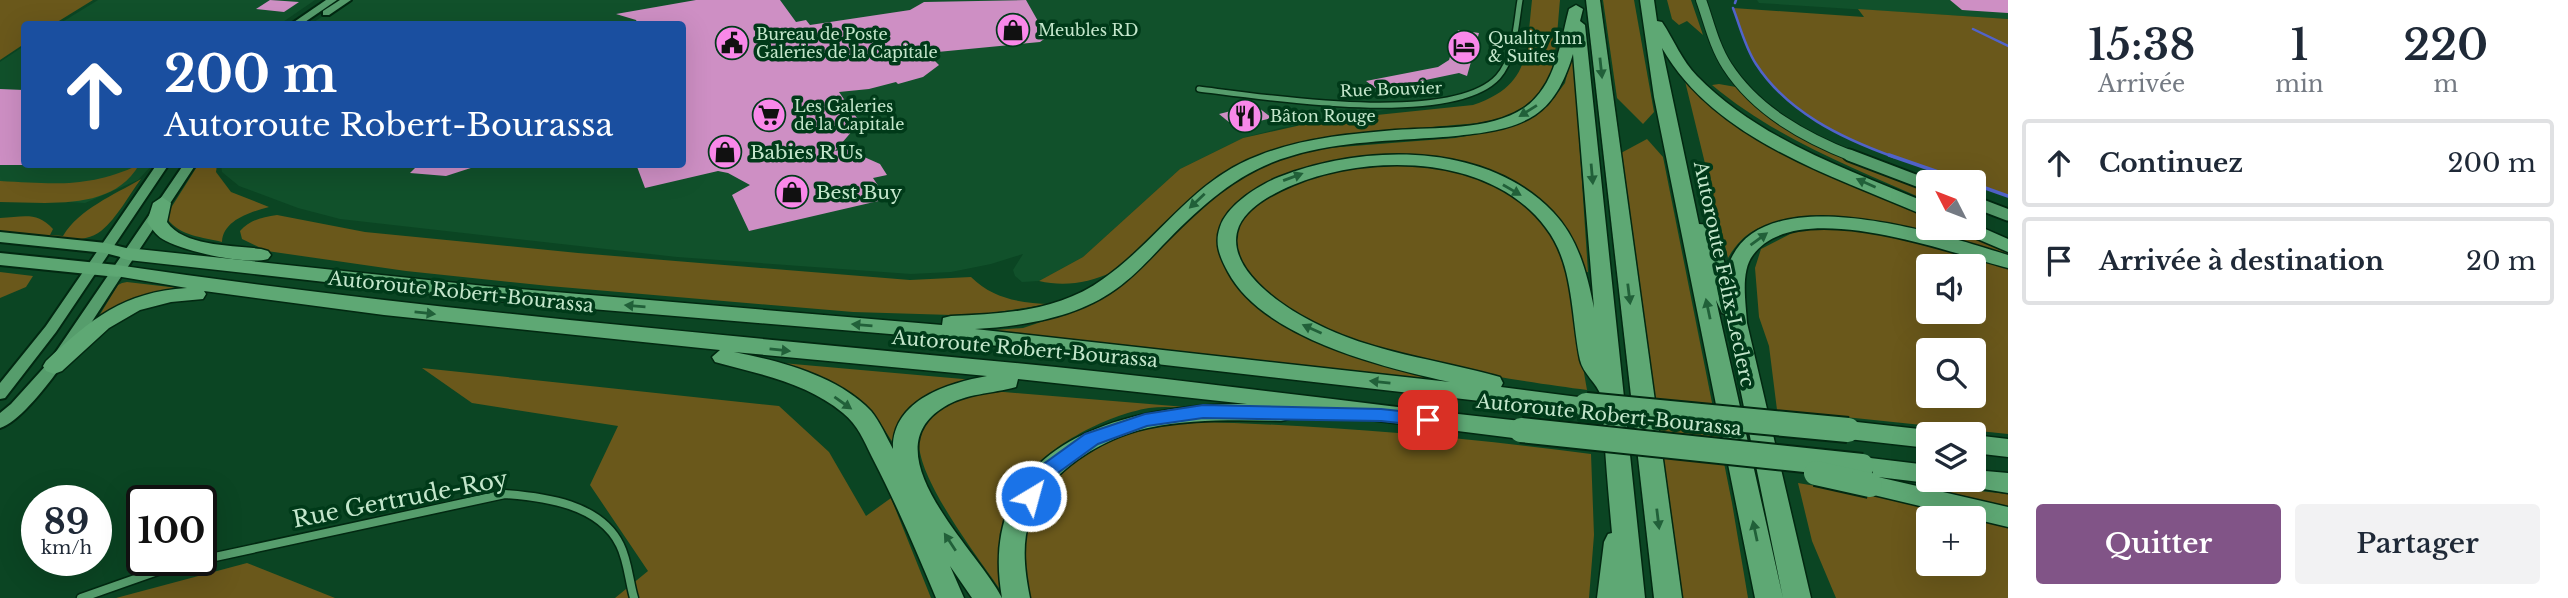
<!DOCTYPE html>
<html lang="fr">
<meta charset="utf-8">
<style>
:root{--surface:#fff;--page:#f2f2f3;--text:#1f2937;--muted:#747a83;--line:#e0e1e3;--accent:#815487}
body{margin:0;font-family:"Libre Baskerville",serif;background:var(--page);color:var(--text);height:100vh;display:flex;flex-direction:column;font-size:26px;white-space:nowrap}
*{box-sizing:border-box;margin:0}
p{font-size:23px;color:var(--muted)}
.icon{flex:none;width:38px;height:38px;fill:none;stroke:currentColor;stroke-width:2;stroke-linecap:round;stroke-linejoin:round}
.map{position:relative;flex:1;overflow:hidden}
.panel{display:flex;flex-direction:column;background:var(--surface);width:560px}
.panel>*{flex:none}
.guide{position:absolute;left:21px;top:21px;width:665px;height:147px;border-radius:7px;box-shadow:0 7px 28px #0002;background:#1a4fa0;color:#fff;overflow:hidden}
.needle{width:46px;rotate:312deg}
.controls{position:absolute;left:1916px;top:170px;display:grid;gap:14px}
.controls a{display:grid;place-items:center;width:70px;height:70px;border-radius:7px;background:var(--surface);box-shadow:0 7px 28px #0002;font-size:35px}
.speed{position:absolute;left:21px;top:485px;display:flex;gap:14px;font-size:35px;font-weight:700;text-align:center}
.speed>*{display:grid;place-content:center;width:91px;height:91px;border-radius:50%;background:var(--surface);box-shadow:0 7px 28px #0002;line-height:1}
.speed small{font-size:18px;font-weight:400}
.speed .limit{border:4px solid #111;border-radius:10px;background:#fff;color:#111}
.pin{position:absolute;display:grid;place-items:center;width:60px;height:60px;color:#fff;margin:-30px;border-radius:14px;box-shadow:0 4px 10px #0006}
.me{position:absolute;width:77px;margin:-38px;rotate:37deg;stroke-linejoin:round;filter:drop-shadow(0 0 5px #0008)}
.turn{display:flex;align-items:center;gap:24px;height:147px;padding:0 28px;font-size:32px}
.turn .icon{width:91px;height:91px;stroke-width:2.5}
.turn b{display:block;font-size:49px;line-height:60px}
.eta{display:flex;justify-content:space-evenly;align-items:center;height:119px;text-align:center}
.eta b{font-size:42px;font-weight:600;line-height:49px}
.primary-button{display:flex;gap:14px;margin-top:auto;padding:14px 28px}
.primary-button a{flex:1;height:80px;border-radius:7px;background:var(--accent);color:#fff;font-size:28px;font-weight:600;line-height:80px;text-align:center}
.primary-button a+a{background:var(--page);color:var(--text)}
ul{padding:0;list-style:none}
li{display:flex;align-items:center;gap:21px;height:88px;margin:0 14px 10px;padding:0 14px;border:4px solid var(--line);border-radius:7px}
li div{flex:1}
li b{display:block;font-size:26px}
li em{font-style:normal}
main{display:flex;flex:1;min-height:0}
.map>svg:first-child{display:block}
.built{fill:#11512b}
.green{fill:#6a581b;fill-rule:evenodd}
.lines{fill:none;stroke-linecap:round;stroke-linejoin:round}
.stream-far1{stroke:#5163ca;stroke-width:2.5}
.stream{stroke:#5163ca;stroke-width:3.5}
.building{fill:#ce8fc4}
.minor-far1-casing{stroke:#022811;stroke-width:8}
.minor-casing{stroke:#022811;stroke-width:11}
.tertiary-far1-casing{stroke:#022811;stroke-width:12}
.tertiary-casing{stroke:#022811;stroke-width:15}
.secondary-casing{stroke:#022811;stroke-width:4}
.trunk-casing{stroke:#022811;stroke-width:4}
.motorway-casing{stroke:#022811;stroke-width:3}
.minor-far1{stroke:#569d6c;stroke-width:5}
.minor{stroke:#569d6c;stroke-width:8}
.tertiary-far1{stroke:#569d6c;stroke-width:10}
.tertiary{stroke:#569d6c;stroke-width:11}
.secondary{fill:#569d6c;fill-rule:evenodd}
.trunk{fill:#5ca672;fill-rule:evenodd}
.motorway{fill:#5ea874;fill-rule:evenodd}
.motorway-bridge-casing{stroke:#022811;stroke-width:28;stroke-linecap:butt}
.motorway-bridge{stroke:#5ea874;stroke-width:24}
.oneway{fill:#216039}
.route{fill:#1a73e8;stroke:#114b97;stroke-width:2}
.labels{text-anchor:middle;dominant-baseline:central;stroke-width:7;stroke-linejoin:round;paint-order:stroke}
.far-poi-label{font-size:16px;fill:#c4e7cc;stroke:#003a19;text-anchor:start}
.far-street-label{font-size:16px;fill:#c4e7cc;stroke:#003a19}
.poi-label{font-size:19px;fill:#c4e7cc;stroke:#003a19;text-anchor:start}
.street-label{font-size:19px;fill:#c4e7cc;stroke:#003a19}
.near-street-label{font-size:23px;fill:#c4e7cc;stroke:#003a19}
</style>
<main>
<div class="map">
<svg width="2008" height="598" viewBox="0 0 2008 598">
<rect width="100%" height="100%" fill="#0b4523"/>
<g class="built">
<path d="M98,0h217l-35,24h-221z"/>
<path d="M347,0h1173l-15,64 -7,13 -27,18 -191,33 -37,10 -63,31 -97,88 -44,24 -17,1 -7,-6 -2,-6 10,-16 -32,10 -40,8 -40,2 -234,-17 -337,-38 -42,-11 -59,-22 -17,-14 -1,-7 461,-1v-140h-371z"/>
<path d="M1757,0h251v19l-249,-16z"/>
<path d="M24,46v118l128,1 -14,15 -53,23 -85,-5v-136z"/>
</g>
<g class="green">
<path d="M0,0h93l-39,24h-30v20l-24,16z"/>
<path d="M1532,0h28c-2,20 -4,68 -13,83 -9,13 -22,25 -36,31 -24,11 -53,10 -78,13 -56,6 -132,10 -183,32 -59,25 -89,75 -138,113 -23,11 -48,15 -73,9l44,-24 97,-88 63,-31 76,-17 154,-16c58,-20 53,-52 59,-105z"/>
<path d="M1603,0h31l20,112 -11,12 -26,-26z"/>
<path d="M1667,0h24l12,35 -16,-14 -8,4 -7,-6z"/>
<path d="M1733,8l131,9 -6,-8 150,10v177l-34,-12v-2h-7c-69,-23 -173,-52 -212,-119 -9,-16 -15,-37 -22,-55z"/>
<path d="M1573,49l15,223h-4l-36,-63 -74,-39 -90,-14 -52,5 -52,15 -34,18 -20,20 -8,35 15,32 38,37 68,30 117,36 -474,-53 41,-3 51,-17 35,-19 118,-110 44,-20 44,-13 140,-11 40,-7 32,-12 21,-13 17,-23z"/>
<path d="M1684,77l136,90 108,49v12h26l54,24v7l-202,-40c-37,4 -58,5 -78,39z"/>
<path d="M1719,84l17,3 40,36 30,16 122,49v13c-74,-33 -153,-63 -216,-116z"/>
<path d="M1647,139l16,18 69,346 16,95h-66l-61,-445z"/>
<path d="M139,165c-27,47 -93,37 -139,37v-21c56,3 88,7 139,-16z"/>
<path d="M198,165h19l-1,7 15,20 38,15c-18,5 -46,13 -47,35 -20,-5 -41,-6 -54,-22l1,-9z"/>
<path d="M1358,165h74l29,7 53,22 37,36 13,28 23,132c-91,-12 -281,-39 -339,-113 -8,-10 -12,-27 -17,-39l16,-29 45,-27z"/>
<path d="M141,179c-12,16 -24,39 -40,52 -22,18 -74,4 -101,1v-14c23,-1 37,-7 53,11l-3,6 13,1c16,-27 51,-41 78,-57z"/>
<path d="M277,215l88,17 213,21 332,27 61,-3c22,22 50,26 79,27l-59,9 -39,2 -99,-3 -304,-26 -143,-15 -139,-20 -25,-12 -2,-8c10,-11 22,-14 37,-16z"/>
<path d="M1828,226l38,3 142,37v168l-231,-24 -8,-64 -10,-29 -4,-49 6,-19 39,-20zM1928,266h46v46h-46zM1928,350h46v46h-46z"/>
<path d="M0,272l33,4 -7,11 -26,11z"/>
<path d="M122,283l5,-1 60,7 -77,21 -11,6 19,-31z"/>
<path d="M782,363l192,17c-36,7 -70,26 -81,63l-20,-31 -24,-19 -68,-27z"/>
<path d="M422,368l357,38 50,46 37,64 25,-18 40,100h-316l33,-27 -58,-86 28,-59 -146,-23z"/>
<path d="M981,391l23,1 194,16c-16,0 -33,-2 -49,0 -42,7 -108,40 -130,78 -17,31 -15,71 -18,105 -20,-30 -95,-125 -80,-158 9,-24 38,-35 60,-42z"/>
<path d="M1196,422c132,3 264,15 395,32l3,81 -5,63h-561c-2,-14 -9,-33 -8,-48 1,-12 10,-28 16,-39 35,-65 90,-85 160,-89z"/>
<path d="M1798,483l129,22 81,20v73h-172l-24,-57zM1928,518h46v46h-46z"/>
<path d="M1931,486l77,8v18z"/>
<path d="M247,563l88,35h-219z"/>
</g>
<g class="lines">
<g class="stream-far1">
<path d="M1735,3l1,-3"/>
<path d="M1733,8c7,18 12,39 23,56 31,48 85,74 138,93"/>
<path d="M1973,29l35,17"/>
</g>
<g class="stream">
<path d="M1889,155l78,27"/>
<path d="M1974,184l34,12"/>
</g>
</g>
<g class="building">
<path d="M270,0l29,2 -15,10 -28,-3z"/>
<path d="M696,0h84l16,22 10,-2 4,5 100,-15 14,-8 102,-2 21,37 -7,5 -113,11 12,12 -16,12 -25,7 -2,-2 -27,7 -30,3 20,29 -9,5 3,4 -18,21 11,-2 34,15 7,11 -14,3 14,21 -138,32 -17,-36 18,-10 -22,-12 -10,-2 -73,17 -9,-24h46v-140h-44l-2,-4 -20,-6z"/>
<path d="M1950,0h58v13l-46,-3z"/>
<path d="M1458,30l21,3 -12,43 -8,-3 -81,17 -12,-9 72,-14 11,-7z"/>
<path d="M0,89l24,1v75h-24z"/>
<path d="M1255,105l17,13 -37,9 -16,-13z"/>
<path d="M419,164h58v2l-31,10 -36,-3z"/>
</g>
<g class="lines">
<defs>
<path id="minor-far1" d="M1199,89c64,8 253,38 299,-12 17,-19 18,-54 22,-77"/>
<g id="minor">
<path d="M201,560l304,-66c40,3 95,10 115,51 8,16 9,36 14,53"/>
<path d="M81,598l88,-31 32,-7"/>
</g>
<path id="tertiary-far1" d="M1701,0c8,22 13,46 26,66 29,45 78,72 127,91"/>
<g id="tertiary">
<path d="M1849,155l79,30"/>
<path d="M1974,202l34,13"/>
</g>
<g id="secondary">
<path d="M326,0h11l-35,24h-11z"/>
<path d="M340,0h11l-22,15h-6v-4z"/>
<path d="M157,164h12l-113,168 -51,66 -5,1v-16l46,-57z"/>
<path d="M184,164h12c-25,38 -50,76 -75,113 -22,33 -87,141 -121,151v-15l11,-9 38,-42z"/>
</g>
<g id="trunk">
<path d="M0,232l106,11 28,7 3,4 -9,5 -23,-6 -105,-11z"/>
<path d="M0,253l117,12 9,6 -9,6 -117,-12z"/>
</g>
<g id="motorway">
<path d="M1586,0h14l82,598h-28z"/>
<path d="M1640,0h14l3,21 5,1c12,18 20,39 35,54 61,63 152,94 231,127v13l-7,-2c-91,-39 -207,-75 -259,-166l37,176 11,1 3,4 14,41c26,-98 216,-35 281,-15v13c-59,-15 -211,-73 -255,-13 -13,17 -7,48 -6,68l64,275h-28l-58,-284 -3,-1 -6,-13 67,298h-28l-101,-501z"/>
<path d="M1576,5l7,4 -3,12 5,4 60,573h-48l7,-56 4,-8 4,-1c-3,-33 -6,-67 -8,-100 -1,-11 0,-26 -3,-37 -4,-13 -18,-22 -21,-36 -9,-43 -6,-96 -34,-132 -55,-74 -176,-75 -253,-43 -19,8 -45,21 -54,41 -17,41 44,81 74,96 59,31 124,37 187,55l3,6 -2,4 93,12 4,6 -4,6 -8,2 -684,-78 -417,-35 -357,-40 -7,-2 -3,-4 3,-4 7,-2 357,38 457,39 1,-7 8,-2c53,-2 108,-5 152,-37 56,-39 90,-100 157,-124 43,-17 89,-21 135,-25 40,-3 94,1 129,-22 32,-22 36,-65 45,-99zM1573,54l21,254c-7,-35 -16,-70 -41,-96 -68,-71 -190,-68 -274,-35 -20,8 -52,28 -59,50 -6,17 0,30 8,45 35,66 154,95 222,110l-475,-53c48,-3 101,-11 141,-40 17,-12 32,-28 46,-43 38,-39 76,-75 129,-90 49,-15 101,-15 152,-19 30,-3 66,-5 92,-22 21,-14 31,-38 38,-61z"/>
<path d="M162,197l9,6 -4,19c17,25 67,23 94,27l7,2 3,4 -3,4c-22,6 -81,-7 -102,-18 -9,-4 -13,-11 -19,-19l6,-19z"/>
<path d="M1974,224l34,15v13l-47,-20 -3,-4h16z"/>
<path d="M117,265c312,46 625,71 939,102 155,16 310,37 465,54l8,3 4,6 -4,6 -8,3 -230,-29 2,3 -4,6 -8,2c-44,-1 -89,-2 -133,7 -46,10 -102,44 -118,91 -9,25 -5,54 0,79h-28c-27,-156 122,-194 245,-194l-229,-25 -2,8c-24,7 -50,6 -72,20 -76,46 34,143 58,191h-30l-22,-32 14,32h-28c-20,-48 -40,-95 -64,-141 -8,-16 -14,-32 -29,-44 -36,-30 -84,-39 -128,-51l-3,-5 8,-7 -336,-35 -180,-24 2,3 -3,5 -32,3 -31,8 -31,18 -47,43 -8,3 -8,-3 -3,-5 3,-5c45,-42 77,-69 141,-73l-77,-13 -3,-4 3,-4zM734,352l253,24c-39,7 -95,24 -94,73 -7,-13 -13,-27 -22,-38 -33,-35 -91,-50 -137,-59z"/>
<path d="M1848,421l80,9 9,4h-9v14l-80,-9 -8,-3 -4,-6 4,-6z"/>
<path d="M1974,435l34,4v18l-34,-4z"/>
<path d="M1862,457l66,8v15h9l-9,3 -50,-6 130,30v20l-147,-35 -4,-7 4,-7 7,-2 -15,-3 -3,-7 3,-7z"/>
<path d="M1974,470l34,3v20l-43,-7 -3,-6h12z"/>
</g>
</defs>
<use href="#minor-far1" class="minor-far1-casing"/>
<use href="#minor" class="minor-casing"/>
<use href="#tertiary-far1" class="tertiary-far1-casing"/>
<use href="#tertiary" class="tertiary-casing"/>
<use href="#secondary" class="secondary-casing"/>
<use href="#trunk" class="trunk-casing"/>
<use href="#motorway" class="motorway-casing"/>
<use href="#minor-far1" class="minor-far1"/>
<use href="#minor" class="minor"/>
<use href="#tertiary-far1" class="tertiary-far1"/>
<use href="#tertiary" class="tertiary"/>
<use href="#secondary" class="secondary"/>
<use href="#trunk" class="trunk"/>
<use href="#motorway" class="motorway"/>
<defs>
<g id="motorway-bridge">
<path d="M1586,405l262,25"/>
<path d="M1521,430l341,36"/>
<path d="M1816,473l54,12"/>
</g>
</defs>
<use href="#motorway-bridge" class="motorway-bridge-casing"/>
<use href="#motorway-bridge" class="motorway-bridge"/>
</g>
<defs><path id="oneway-solid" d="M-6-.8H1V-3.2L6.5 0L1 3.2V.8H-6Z" transform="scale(1.75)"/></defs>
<g class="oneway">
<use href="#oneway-solid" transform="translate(1601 68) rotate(84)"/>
<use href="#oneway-solid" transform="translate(1528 111) rotate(148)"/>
<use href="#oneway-solid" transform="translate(1592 174) rotate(85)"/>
<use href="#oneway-solid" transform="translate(1293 177) rotate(-20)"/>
<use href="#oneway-solid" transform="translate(1866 183) rotate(-156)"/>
<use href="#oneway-solid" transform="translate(1512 190) rotate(30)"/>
<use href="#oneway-solid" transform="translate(1197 201) rotate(137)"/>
<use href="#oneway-solid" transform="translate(1759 239) rotate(-36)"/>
<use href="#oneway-solid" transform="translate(1629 294) rotate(83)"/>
<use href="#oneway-solid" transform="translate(635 306) rotate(-175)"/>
<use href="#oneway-solid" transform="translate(1708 309) rotate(-102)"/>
<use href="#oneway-solid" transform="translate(425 313) rotate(6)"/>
<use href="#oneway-solid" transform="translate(862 325) rotate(-175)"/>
<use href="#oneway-solid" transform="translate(1312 329) rotate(-156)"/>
<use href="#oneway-solid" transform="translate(780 350) rotate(6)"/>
<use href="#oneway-solid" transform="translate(1380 382) rotate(-174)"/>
<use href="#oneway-solid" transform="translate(843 403) rotate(35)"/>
<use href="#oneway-solid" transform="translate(1658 519) rotate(83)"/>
<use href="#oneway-solid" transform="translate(1755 531) rotate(-102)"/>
<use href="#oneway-solid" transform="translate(950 542) rotate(-123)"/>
</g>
<path class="route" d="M1203,405l178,4 47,5 6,1 3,5 -3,5 -6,1 -47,-5 -178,-3 -56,8 -49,18 -47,34 -13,23 -7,2 -7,-2 -3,-5 17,-28 47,-34 60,-20z"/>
<defs>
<symbol id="shop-disc" viewBox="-11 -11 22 22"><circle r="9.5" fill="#f988e9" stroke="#003a19"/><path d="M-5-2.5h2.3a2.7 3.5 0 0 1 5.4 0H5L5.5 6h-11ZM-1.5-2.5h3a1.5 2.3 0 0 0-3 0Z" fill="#111"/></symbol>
<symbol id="civic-disc" viewBox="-11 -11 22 22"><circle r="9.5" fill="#f988e9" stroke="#003a19"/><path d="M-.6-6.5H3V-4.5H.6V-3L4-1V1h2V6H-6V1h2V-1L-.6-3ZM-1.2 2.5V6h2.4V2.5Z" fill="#111"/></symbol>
<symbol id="hotel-disc" viewBox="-11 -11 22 22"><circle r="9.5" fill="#f988e9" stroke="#003a19"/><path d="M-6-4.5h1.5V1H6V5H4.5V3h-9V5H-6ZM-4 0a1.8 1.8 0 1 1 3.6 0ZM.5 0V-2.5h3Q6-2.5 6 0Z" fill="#111"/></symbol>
<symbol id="supermarket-disc" viewBox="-11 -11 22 22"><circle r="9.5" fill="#f988e9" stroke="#003a19"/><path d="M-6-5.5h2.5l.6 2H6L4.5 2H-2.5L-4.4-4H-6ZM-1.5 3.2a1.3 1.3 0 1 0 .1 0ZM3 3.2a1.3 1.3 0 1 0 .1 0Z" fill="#111"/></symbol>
<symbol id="restaurant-disc" viewBox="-11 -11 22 22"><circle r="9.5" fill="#f988e9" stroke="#003a19"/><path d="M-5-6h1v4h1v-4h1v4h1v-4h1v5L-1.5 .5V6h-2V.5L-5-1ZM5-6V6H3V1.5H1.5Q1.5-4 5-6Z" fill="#111"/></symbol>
</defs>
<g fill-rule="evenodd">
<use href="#shop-disc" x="994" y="11" width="38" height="38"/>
<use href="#civic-disc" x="713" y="24" width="38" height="38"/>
<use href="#hotel-disc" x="1445" y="28" width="38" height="38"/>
<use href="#supermarket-disc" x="750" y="96" width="38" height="38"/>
<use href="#restaurant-disc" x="1226" y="97" width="38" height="38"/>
<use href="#shop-disc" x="706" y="133" width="38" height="38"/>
<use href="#shop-disc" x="773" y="173" width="38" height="38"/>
</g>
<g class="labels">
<g class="far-poi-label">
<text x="1038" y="30">Meubles RD</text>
<text x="756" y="34">Bureau de Poste<tspan x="756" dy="18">Galeries de la Capitale</tspan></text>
<text x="1488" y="38">Quality Inn<tspan x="1488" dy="18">&amp; Suites</tspan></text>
<text x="794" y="106">Les Galeries<tspan x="794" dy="18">de la Capitale</tspan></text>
<text x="1270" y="116">Bâton Rouge</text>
</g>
<g class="far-street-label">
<text transform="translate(1391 89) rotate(-2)">Rue Bouvier</text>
</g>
<g class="poi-label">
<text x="750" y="152">Babies R Us</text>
<text x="816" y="192">Best Buy</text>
</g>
<g class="street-label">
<text transform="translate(1724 274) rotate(78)">Autoroute Félix-Leclerc</text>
<text transform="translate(461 292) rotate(6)">Autoroute Robert-Bourassa</text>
<text transform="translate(1025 349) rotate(5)">Autoroute Robert-Bourassa</text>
<text transform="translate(1609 415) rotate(6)">Autoroute Robert-Bourassa</text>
</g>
<g class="near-street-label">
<text transform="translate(400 499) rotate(-11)">Rue Gertrude-Roy</text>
</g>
</g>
</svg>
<div class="controls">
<a><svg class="needle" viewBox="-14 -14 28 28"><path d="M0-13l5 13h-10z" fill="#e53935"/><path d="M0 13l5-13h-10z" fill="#747a83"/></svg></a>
<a><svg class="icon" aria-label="sound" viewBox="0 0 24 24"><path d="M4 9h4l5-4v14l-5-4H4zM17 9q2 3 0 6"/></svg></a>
<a><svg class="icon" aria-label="search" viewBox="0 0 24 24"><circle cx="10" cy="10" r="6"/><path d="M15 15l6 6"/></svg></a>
<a><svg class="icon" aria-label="layers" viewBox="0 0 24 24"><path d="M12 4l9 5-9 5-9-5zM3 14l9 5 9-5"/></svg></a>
<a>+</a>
</div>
<div class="speed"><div>89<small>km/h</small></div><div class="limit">100</div></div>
<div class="pin" style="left:1428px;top:420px;background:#d93025"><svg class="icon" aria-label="arrive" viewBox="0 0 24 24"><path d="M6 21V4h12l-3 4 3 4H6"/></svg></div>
<svg class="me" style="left:1031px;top:496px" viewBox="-20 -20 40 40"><circle r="17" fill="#1a73e8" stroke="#fff" stroke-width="3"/><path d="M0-11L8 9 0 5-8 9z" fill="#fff"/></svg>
<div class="guide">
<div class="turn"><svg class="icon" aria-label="ahead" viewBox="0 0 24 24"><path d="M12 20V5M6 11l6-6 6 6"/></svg><div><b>200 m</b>Autoroute Robert-Bourassa</div></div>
</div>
</div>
<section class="panel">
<div class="eta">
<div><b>15:38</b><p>Arrivée</p></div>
<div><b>1</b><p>min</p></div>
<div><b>220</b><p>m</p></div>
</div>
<ul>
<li><svg class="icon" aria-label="ahead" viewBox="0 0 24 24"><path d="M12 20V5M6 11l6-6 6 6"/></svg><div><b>Continuez</b></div><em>200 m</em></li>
<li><svg class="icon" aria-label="arrive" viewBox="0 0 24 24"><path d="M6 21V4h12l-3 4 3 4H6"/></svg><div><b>Arrivée à destination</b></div><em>20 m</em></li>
</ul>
<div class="primary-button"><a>Quitter</a><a>Partager</a></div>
</section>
</main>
